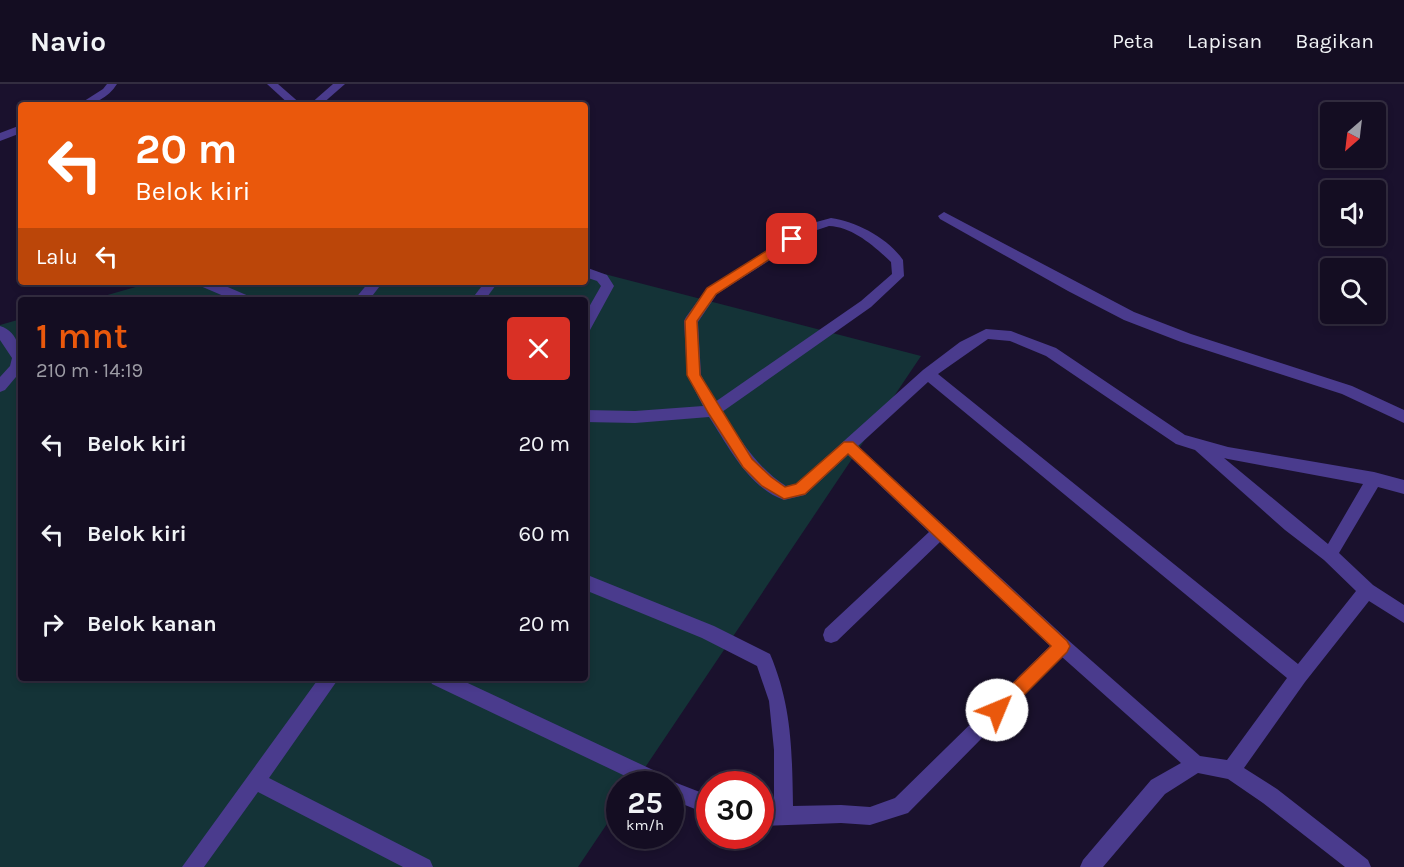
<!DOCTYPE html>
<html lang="id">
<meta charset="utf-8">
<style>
:root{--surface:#140d22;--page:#1d162a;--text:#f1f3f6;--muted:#9d9ca5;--line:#332d40;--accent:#ea580c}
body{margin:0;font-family:Karla,sans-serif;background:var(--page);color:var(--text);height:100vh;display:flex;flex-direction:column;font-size:22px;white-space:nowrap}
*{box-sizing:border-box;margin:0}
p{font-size:20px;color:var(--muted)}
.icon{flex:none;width:33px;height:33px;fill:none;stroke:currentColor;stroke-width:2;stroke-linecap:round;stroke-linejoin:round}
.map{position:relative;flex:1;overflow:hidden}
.details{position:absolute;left:18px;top:213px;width:570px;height:384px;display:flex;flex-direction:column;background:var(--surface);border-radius:6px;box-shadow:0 3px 9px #0003,0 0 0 2px var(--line)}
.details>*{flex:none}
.banner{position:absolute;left:18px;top:18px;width:570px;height:183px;border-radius:6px;box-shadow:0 3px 9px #0003,0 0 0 2px var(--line);background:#ea580c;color:#fff;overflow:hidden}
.needle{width:39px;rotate:208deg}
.buttons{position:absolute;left:1320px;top:18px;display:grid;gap:12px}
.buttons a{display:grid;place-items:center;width:66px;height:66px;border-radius:6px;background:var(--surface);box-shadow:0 3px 9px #0003,0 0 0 2px var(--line);font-size:30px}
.speed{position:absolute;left:606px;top:687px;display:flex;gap:12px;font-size:30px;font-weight:700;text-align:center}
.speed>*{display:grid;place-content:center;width:78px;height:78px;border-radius:50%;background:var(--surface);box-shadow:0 3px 9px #0003,0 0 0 2px var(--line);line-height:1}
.speed small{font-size:15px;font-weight:400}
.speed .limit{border:9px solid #d22;background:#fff;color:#111}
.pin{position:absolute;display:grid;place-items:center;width:51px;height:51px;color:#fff;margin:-26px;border-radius:12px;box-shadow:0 3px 9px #0006}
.me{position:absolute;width:66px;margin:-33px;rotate:45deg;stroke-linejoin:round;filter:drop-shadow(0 0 4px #0008)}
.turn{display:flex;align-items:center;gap:21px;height:126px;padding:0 18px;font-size:27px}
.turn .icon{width:78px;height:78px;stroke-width:2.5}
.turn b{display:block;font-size:42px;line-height:51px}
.then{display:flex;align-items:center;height:57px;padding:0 18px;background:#0003;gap:12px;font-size:22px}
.round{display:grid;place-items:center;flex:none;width:63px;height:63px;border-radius:6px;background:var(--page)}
.head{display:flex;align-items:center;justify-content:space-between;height:102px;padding:0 18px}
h1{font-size:36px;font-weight:600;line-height:45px;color:var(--accent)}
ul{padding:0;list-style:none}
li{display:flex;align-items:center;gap:18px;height:90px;padding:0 18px}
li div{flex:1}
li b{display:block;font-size:22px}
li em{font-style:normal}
header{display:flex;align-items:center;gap:36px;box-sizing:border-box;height:84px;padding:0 30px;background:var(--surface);border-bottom:2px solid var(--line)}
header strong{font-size:28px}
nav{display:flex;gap:33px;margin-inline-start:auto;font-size:21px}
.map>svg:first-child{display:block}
.green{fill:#143337}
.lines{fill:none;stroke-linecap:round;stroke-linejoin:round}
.minor{fill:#4a3b8d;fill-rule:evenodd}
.route{fill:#ea580c;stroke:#983908;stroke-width:1.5}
</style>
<header>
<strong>Navio</strong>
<nav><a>Peta</a><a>Lapisan</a><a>Bagikan</a></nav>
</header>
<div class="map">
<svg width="1404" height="783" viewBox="0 0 1404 783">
<rect width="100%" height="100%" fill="#1a112d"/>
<path class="green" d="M585,185l336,87 -287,428h-14l-1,22 -41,61h-578v-542l21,-6v359h564v-378h-495l63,-18h432z"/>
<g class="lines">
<g class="minor">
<path d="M107,0h10c-9,14 -23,21 -39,21l25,-16z"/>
<path d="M267,0h11l24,21h-12z"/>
<path d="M333,0h12l-24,21h-12z"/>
<path d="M21,41v8l-21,8v-8z"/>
<path d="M944,128l190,100 57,22 161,52 52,24v13l-62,-29 -161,-52 -57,-22 -56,-29 -128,-72 -2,-3z"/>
<path d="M831,134c25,3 58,21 72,42l1,16 -33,31 -149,105c19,28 35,56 64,74l10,-2 127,-114 37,-28 26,-13 25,2 45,17 129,87 43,12 146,25 30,8v14l-26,-7 -39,66 34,32 31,20v18l-35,-22 -64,81 -61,86 33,21 91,71 3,7h-26l-82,-64 -35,-24 -30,-6 -33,21 -62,73h-23l3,-7 68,-80 30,-17 -119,-106 -154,156 -38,12 -29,-2 -81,3v-18l14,-1v-57l-5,-49 -12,-35 -55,-28 -117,-48v-16l129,52 56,28c22,52 22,97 23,152l48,-1 29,2 25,-9 155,-152 -110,-104 -103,99 -6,2 -6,-2 -2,-6 2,-6 104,-97 -81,-77 -43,40 -21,5c-36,-13 -55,-53 -75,-83l-74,6 -50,-1v-12l50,1 68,-5 -16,-31 -3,-54 2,-4 21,-29 102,-64zM829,142c24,1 45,20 62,36l1,12 -31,27 -146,101 -14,-27 -3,-53 19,-28 100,-64zM988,255l22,2 36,15 130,88 19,6 90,80 39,30 32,31 -58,73 -360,-290zM928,298l359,296 -60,82 -27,-4 -132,-116 -210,-194zM1224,374l4,1 135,25 -35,60z"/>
<path d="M585,183l22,8 7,11 -24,44 -5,1v-17l16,-28 -4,-5 -12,-4z"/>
<path d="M197,198h19l35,15 2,3h-20l-35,-15z"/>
<path d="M369,198h14l-14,18h-15z"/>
<path d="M485,198h13l-13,18h-14z"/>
<path d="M0,242c20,6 21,28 21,45l-16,19 -5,2v-15l10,-11 2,-8 -12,-18z"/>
<path d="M319,594h20l-70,100 161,82 3,7h-30l-145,-75 -54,75h-22z"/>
<path d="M429,594h28l211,99 1,3 41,16v19l-40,-16v-15h-28l-210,-100z"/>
</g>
</g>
<path class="route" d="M792,151l6,4 -2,3 -80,52 -19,27 3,54 52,84 19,18 14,10 11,-3 48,-42h9l214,199 3,5 -3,6 -64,64 -6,2 -5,-2 -3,-6 3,-6 59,-58 -203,-192 -43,40 -21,5 -22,-13 -19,-19 -34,-53 -22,-39 -2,-54 22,-33z"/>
</svg>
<div class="buttons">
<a><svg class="needle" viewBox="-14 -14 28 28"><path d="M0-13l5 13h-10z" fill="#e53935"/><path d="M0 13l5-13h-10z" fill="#9d9ca5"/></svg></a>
<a><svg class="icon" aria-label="sound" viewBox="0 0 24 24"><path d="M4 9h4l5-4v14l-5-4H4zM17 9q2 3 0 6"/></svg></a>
<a><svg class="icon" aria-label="search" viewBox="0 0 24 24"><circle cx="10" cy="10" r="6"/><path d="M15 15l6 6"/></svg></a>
</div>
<div class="speed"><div>25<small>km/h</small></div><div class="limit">30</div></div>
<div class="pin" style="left:792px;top:155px;background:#d93025"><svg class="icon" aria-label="arrive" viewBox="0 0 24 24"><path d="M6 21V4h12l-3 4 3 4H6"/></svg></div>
<svg class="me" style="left:997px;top:626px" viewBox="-20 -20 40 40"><circle r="19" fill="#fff"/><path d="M0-13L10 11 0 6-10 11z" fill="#ea580c"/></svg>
<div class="banner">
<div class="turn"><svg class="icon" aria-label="left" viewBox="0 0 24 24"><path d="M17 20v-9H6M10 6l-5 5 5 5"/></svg><div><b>20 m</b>Belok kiri</div></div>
<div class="then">Lalu<svg class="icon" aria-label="left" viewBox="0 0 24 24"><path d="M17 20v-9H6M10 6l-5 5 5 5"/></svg></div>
</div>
<section class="details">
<div class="head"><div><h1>1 mnt</h1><p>210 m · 14:19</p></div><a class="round" style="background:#d93025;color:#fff"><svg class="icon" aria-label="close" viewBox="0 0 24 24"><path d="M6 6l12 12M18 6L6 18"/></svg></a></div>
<ul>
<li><svg class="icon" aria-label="left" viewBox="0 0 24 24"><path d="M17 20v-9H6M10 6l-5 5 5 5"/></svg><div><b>Belok kiri</b></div><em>20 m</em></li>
<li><svg class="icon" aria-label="left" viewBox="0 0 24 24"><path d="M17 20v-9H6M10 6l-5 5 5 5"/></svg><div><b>Belok kiri</b></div><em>60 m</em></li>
<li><svg class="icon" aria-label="right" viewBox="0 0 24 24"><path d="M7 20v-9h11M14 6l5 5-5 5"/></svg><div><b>Belok kanan</b></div><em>20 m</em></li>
</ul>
</section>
</div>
